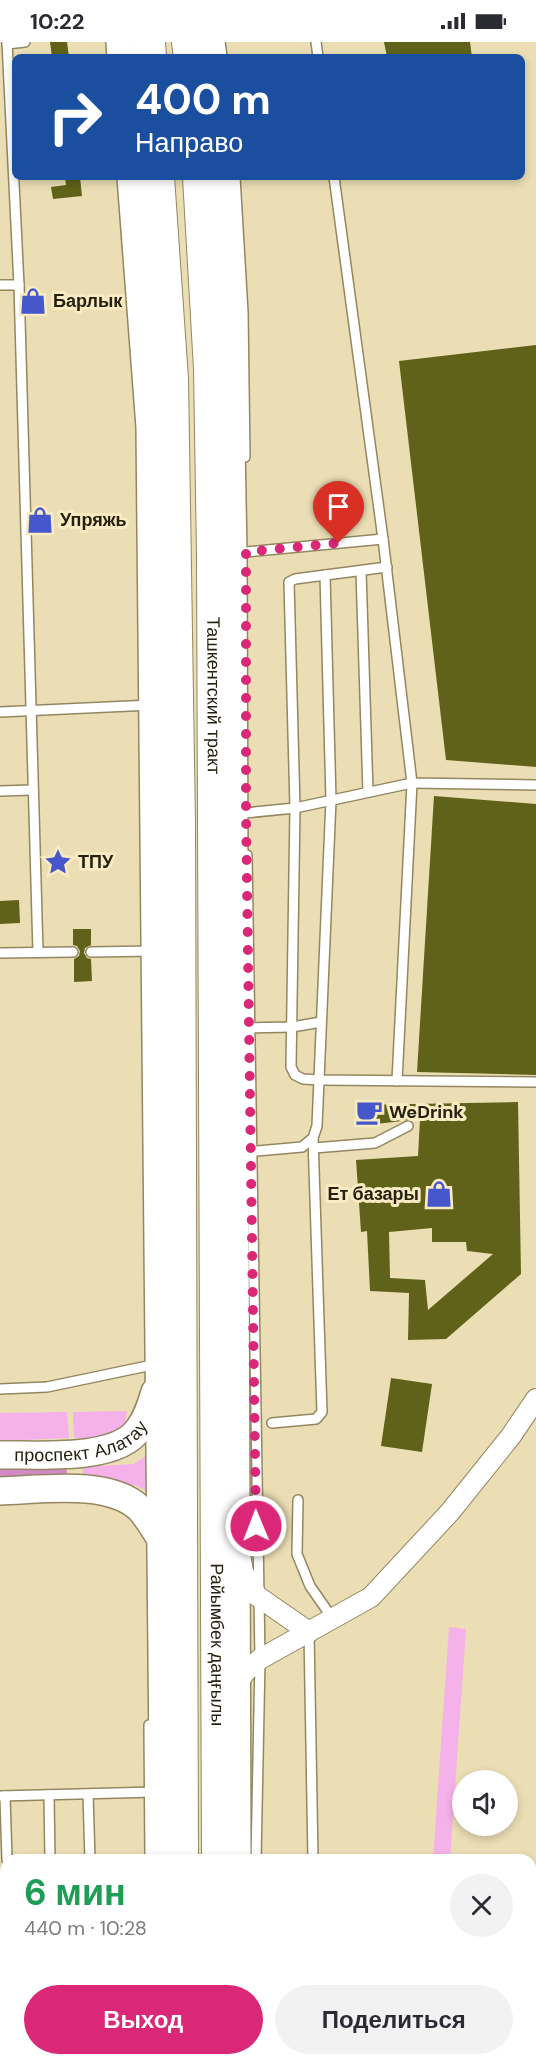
<!DOCTYPE html>
<html lang="ru">
<meta charset="utf-8">
<style>
:root{--surface:#fff;--page:#f2f2f3;--text:#2b2b33;--muted:#7c7c81;--accent:#db2777}
body{margin:0;font-family:"DM Sans",sans-serif;background:var(--page);color:var(--text);height:100vh;display:flex;flex-direction:column;font-size:22px;white-space:nowrap}
*{box-sizing:border-box;margin:0}
p{font-size:20px;color:var(--muted)}
.icon{flex:none;width:33px;height:33px;fill:none;stroke:currentColor;stroke-width:2;stroke-linecap:round;stroke-linejoin:round}
.map{position:relative;flex:1;overflow:hidden}
.drawer{position:absolute;left:0px;top:1812px;width:537px;height:212px;display:flex;flex-direction:column;background:var(--surface);border-radius:18px 18px 0 0;box-shadow:0 3px 9px #0003}
.drawer>*{flex:none}
.hud{position:absolute;left:12px;top:12px;width:513px;height:126px;border-radius:9px;box-shadow:0 3px 9px #0003;background:#1a4fa0;color:#fff;overflow:hidden}
.fabs{position:absolute;left:452px;top:1728px;display:grid;gap:12px}
.fabs a{display:grid;place-items:center;width:66px;height:66px;border-radius:50%;background:var(--surface);box-shadow:0 3px 9px #0003;font-size:30px}
.pin{position:absolute;display:grid;place-items:center;width:51px;height:51px;color:#fff;margin:-62px -26px;border-radius:50% 50% 50% 0;rotate:-45deg;box-shadow:0 0 6px #0007}
.pin .icon{rotate:45deg}
.me{position:absolute;width:66px;margin:-33px;rotate:359deg;stroke-linejoin:round;filter:drop-shadow(0 0 4px #0008)}
.turn{display:flex;align-items:center;gap:21px;height:126px;padding:0 24px;font-size:27px}
.turn .icon{width:78px;height:78px;stroke-width:2.5}
.turn b{display:block;font-size:42px;line-height:51px}
.round{display:grid;place-items:center;flex:none;width:63px;height:63px;border-radius:32px;background:var(--page)}
.overview{display:flex;align-items:center;justify-content:space-between;height:102px;padding:0 24px}
h1{font-size:36px;font-weight:700;line-height:45px;color:#1e9e55}
.action{display:flex;gap:12px;margin-top:auto;padding:12px 24px}
.action a{flex:1;height:69px;border-radius:36px;background:var(--accent);color:#fff;font-size:24px;font-weight:700;line-height:69px;text-align:center}
.action a+a{background:var(--page);color:var(--text)}
.status{display:flex;justify-content:space-between;align-items:center;height:42px;padding:0 30px;background:var(--surface);direction:ltr}
.status svg{height:16px;fill:currentColor}
.map>svg:first-child{display:block}
.green{fill:#f5b2ea}
.forest{fill:#d28ac7}
.building{fill:#5f6218;fill-rule:evenodd}
.lines{fill:none;stroke-linecap:round;stroke-linejoin:round}
.service-casing{stroke:#938761;stroke-width:12}
.minor-casing{stroke:#938761;stroke-width:22}
.secondary-casing{stroke:#938761;stroke-width:30}
.trunk-casing{stroke:#938761;stroke-width:34}
.service{stroke:#fff;stroke-width:9}
.minor{stroke:#fff;stroke-width:20}
.secondary{stroke:#fff;stroke-width:27}
.trunk{stroke:#fff;stroke-width:32}
.route{stroke:#db2777;stroke-width:10;stroke-dasharray:0 18}
.labels{text-anchor:middle;dominant-baseline:central;stroke-width:6;stroke-linejoin:round;paint-order:stroke}
.poi-label{font-size:18px;font-weight:bold;fill:#252010;stroke:#f8ebc2;text-anchor:start}
.street-label{font-size:18px;fill:#252010;stroke:#f8ebc2}
</style>
<div class="status"><b>10:22</b><svg viewBox="0 0 49 12"><path d="M0 12V9h3v3zM5 12V6h3v6zM10 12V3h3v9zM15 12V0h3v12zM26 1h20v11H26zM47 4h2v5h-2z"/></svg></div>
<div class="map">
<svg width="536" height="2023" viewBox="0 0 536 2023">
<rect width="100%" height="100%" fill="#ebdeb5"/>
<g class="green">
<path d="M127,1369l-3,21 -17,6h-33l-1,-26z"/>
<path d="M67,1370l2,26 -69,3v-28z"/>
<path d="M146,1414l1,35 -12,-6 -52,-3v-15l51,-3z"/>
<path d="M449,1585l17,2 -16,231h-17z"/>
</g>
<path class="forest" d="M66,1424l2,15 -68,1v-15z"/>
<g class="building">
<path d="M50,0h17l2,15h-17z"/>
<path d="M384,0h86l2,15h-85z"/>
<path d="M65,135h15l2,19 -29,3 -2,-12 15,-2z"/>
<path d="M536,303v422l-90,-7 -47,-399z"/>
<path d="M434,754l102,8v271l-119,-3z"/>
<path d="M19,858l1,23 -20,1v-23z"/>
<path d="M73,887h18v16l-6,3 -1,5 3,5 4,1 1,22 -18,1v-23l5,-3 1,-5 -3,-5 -4,-1z"/>
<path d="M518,1060l3,172 -75,65 -38,1 1,-47 -39,-2 -3,-60 -6,1 -5,-72 62,-4 2,-37 -62,7v-21zM432,1186v14h34l1,9 26,3 -65,56 -3,-30 -35,-2 -1,-46z"/>
<path d="M391,1336l41,6 -10,68 -41,-6z"/>
</g>
<g class="lines">
<defs>
<g id="service">
<path d="M7,0l12,243 19,667"/>
<path d="M316,0l2,15"/>
<path d="M7,2l18,-2"/>
<path d="M235,135l8,135 2,145"/>
<path d="M334,135l49,362 29,244 124,2"/>
<path d="M0,243h19"/>
<path d="M236,511l147,-14"/>
<path d="M387,525l-92,12 -6,3 6,226 -4,259 4,8 8,4 17,1 216,2"/>
<path d="M361,529l7,221"/>
<path d="M0,670l151,-7"/>
<path d="M0,749l33,-1"/>
<path d="M235,772l60,-6 117,-25 -15,298"/>
<path d="M247,813l13,804 -4,201"/>
<path d="M91,910l62,-1"/>
<path d="M0,911l73,-1"/>
<path d="M246,986l46,-1 29,-5"/>
<path d="M314,1106l61,-5 33,-17"/>
<path d="M246,1110l56,-5 11,-9 4,-12 14,-326 -6,-225"/>
<path d="M0,1347l47,-2 110,-23"/>
<path d="M272,1381l44,-4 6,-7 -9,-274"/>
<path d="M298,1458l-1,54 13,32 23,33"/>
<path d="M309,1590l4,228"/>
<path d="M149,1683l1,135"/>
<path d="M88,1752l2,66"/>
<path d="M49,1753l1,65"/>
<path d="M0,1754l155,-4"/>
<path d="M5,1754l2,64"/>
<path d="M12,2018v5"/>
<path d="M54,2018v5"/>
<path d="M94,2018l1,5"/>
<path d="M297,2018v5"/>
<path d="M387,2018l1,5"/>
</g>
<g id="minor">
<path d="M241,1518l2,12 14,24 52,36"/>
<path d="M236,1643l10,-14 14,-12 111,-62 79,-85 61,-76 25,-37"/>
</g>
<g id="secondary">
<path d="M120,0l1,15"/>
<path d="M211,0l2,15"/>
<path d="M131,135l19,250 14,1433"/>
<path d="M221,135l8,160 4,216 4,1307"/>
<path id="s1" d="M0,1413c36,-1 115,7 138,-25 9,-11 13,-25 17,-38"/>
<path d="M0,1449c40,-1 108,-12 139,17 9,9 15,21 22,31"/>
<path d="M166,2018v5"/>
<path d="M237,2018v5"/>
</g>
<g id="trunk">
<path d="M149,0l1,15"/>
<path d="M188,0l2,15"/>
<path d="M158,135l14,202 7,444 3,1037"/>
<path id="s2" d="M199,135l11,192 3,187 5,1304"/>
<path d="M183,2018v5"/>
<path d="M218,2018v5"/>
</g>
</defs>
<use href="#service" class="service-casing"/>
<use href="#minor" class="minor-casing"/>
<use href="#secondary" class="secondary-casing"/>
<use href="#trunk" class="trunk-casing"/>
<use href="#service" class="service"/>
<use href="#minor" class="minor"/>
<use href="#secondary" class="secondary"/>
<use href="#trunk" class="trunk"/>
</g>
<g class="lines">
<path class="route" d="M256,1484l-10,-713v-261l93,-9"/>
</g>
<defs>
<symbol id="shop-bare" viewBox="-9 -9 18 18"><path d="M-5-2.5h2.3a2.7 3.5 0 0 1 5.4 0H5L5.5 6h-11ZM-1.5-2.5h3a1.5 2.3 0 0 0-3 0Z" fill="#4657cc" stroke="#f8ebc2" stroke-width="2.5" paint-order="stroke"/></symbol>
<symbol id="sight-bare" viewBox="-9 -9 18 18"><path d="M0-6L1.8-2.2L6-1.7L2.9 1.2L3.7 5.4L0 3.3L-3.7 5.4L-2.9 1.2L-6-1.7L-1.8-2.2Z" fill="#4657cc" stroke="#f8ebc2" stroke-width="2.5" paint-order="stroke"/></symbol>
<symbol id="cafe-bare" viewBox="-9 -9 18 18"><path d="M-5.5-4.5H6V0H3Q3 3.5 0 3.5H-2.5Q-5.5 3.5-5.5 0ZM3-3.2v2h1.7v-2ZM-6 4.5H4V6H-6Z" fill="#4657cc" stroke="#f8ebc2" stroke-width="2.5" paint-order="stroke"/></symbol>
</defs>
<g fill-rule="evenodd">
<use href="#shop-bare" x="14" y="240" width="38" height="38"/>
<use href="#shop-bare" x="21" y="459" width="38" height="38"/>
<use href="#sight-bare" x="39" y="801" width="38" height="38"/>
<use href="#cafe-bare" x="350" y="1051" width="38" height="38"/>
<use href="#shop-bare" x="420" y="1133" width="38" height="38"/>
</g>
<g class="labels">
<g class="poi-label">
<text x="53" y="259">Барлык</text>
<text x="60" y="478">Упряжь</text>
<text x="78" y="820">ТПУ</text>
<text x="389" y="1070">WeDrink</text>
<text x="419" y="1152" text-anchor="end">Ет базары</text>
</g>
<g class="street-label">
<text stroke="none"><textPath href="#s2" startOffset="519">Ташкентский тракт</textPath></text>
<text stroke="none"><textPath href="#s1" startOffset="84">проспект Алатау</textPath></text>
<text stroke="none"><textPath href="#s2" startOffset="1468">Райымбек даңғылы</textPath></text>
</g>
</g>
</svg>
<div class="fabs">
<a><svg class="icon" aria-label="sound" viewBox="0 0 24 24"><path d="M4 9h4l5-4v14l-5-4H4zM17 9q2 3 0 6"/></svg></a>
</div>
<div class="pin" style="left:339px;top:501px;background:#d93025"><svg class="icon" aria-label="arrive" viewBox="0 0 24 24"><path d="M6 21V4h12l-3 4 3 4H6"/></svg></div>
<svg class="me" style="left:256px;top:1484px" viewBox="-20 -20 40 40"><circle r="17" fill="#db2777" stroke="#fff" stroke-width="3"/><path d="M0-11L8 9 0 5-8 9z" fill="#fff"/></svg>
<div class="hud">
<div class="turn"><svg class="icon" aria-label="right" viewBox="0 0 24 24"><path d="M7 20v-9h11M14 6l5 5-5 5"/></svg><div><b>400 m</b>Направо</div></div>
</div>
<section class="drawer">
<div class="overview"><div><h1>6 мин</h1><p>440 m · 10:28</p></div><a class="round"><svg class="icon" aria-label="close" viewBox="0 0 24 24"><path d="M6 6l12 12M18 6L6 18"/></svg></a></div>
<div class="action"><a>Выход</a><a>Поделиться</a></div>
</section>
</div>
